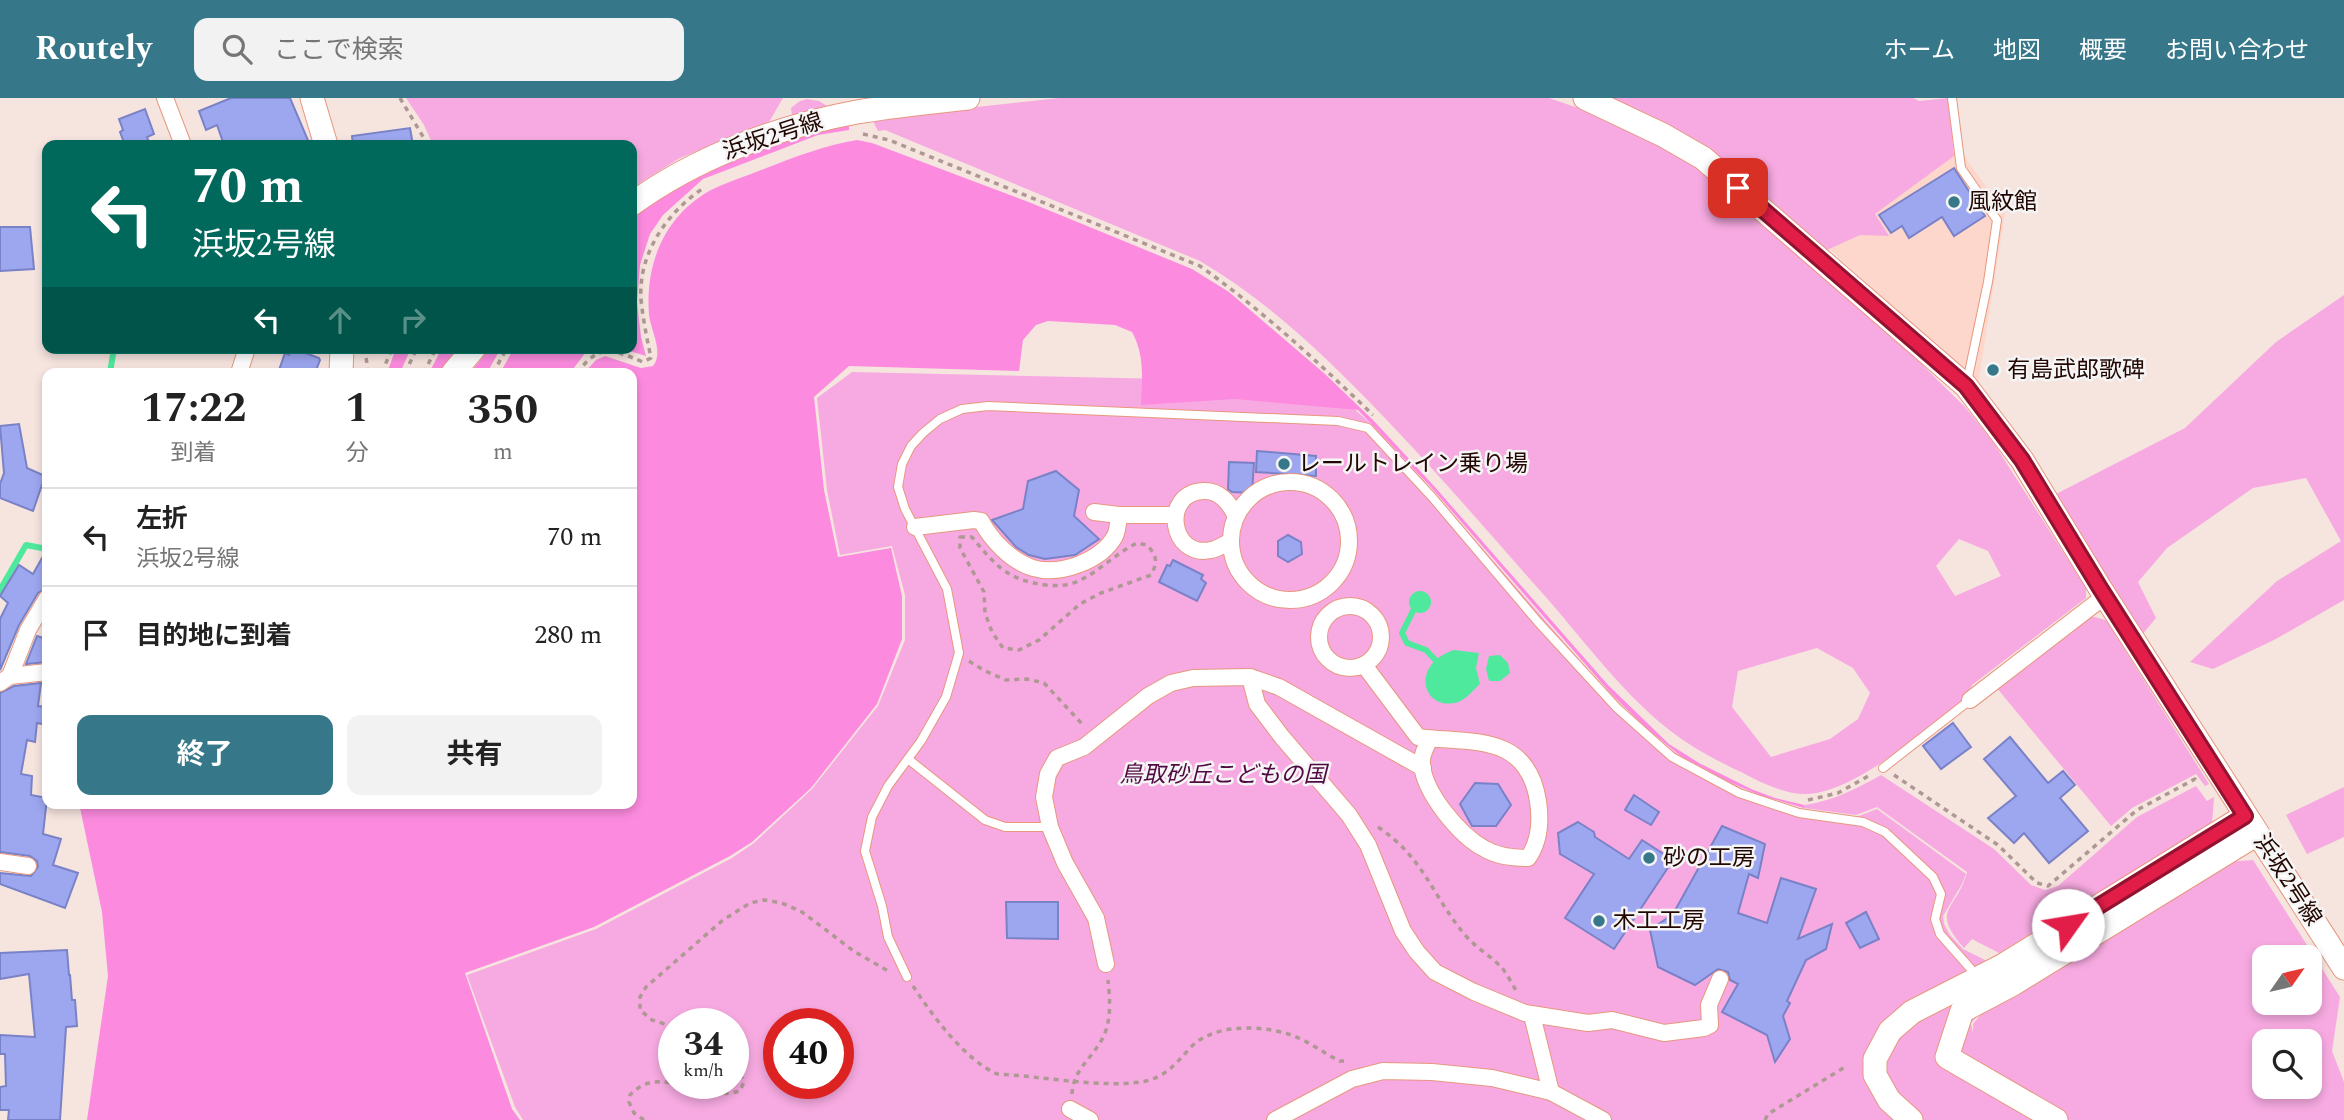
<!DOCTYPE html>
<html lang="ja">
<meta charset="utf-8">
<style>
:root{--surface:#fff;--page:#f2f2f2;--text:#222;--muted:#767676;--line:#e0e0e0;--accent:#36788a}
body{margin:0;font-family:Spectral,"Noto Sans JP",serif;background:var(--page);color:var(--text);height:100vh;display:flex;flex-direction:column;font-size:26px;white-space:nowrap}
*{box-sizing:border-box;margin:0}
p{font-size:23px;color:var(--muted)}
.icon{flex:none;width:38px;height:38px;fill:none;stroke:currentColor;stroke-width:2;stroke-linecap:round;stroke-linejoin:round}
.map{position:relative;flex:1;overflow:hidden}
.drawer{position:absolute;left:42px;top:270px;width:595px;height:441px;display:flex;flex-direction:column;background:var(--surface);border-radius:14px;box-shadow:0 4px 10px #0003}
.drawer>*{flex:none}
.hud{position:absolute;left:42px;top:42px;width:595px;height:214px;border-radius:14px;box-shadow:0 4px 10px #0003;background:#00695c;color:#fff;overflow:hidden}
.needle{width:46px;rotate:56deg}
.tools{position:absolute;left:2252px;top:847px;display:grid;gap:14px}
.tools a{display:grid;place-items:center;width:70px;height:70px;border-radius:14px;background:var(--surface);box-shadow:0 4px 10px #0003;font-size:35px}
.speed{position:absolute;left:658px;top:910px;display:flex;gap:14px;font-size:35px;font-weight:700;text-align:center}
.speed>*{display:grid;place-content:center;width:91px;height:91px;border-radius:50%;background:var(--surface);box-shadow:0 4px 10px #0003;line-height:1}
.speed small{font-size:18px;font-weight:400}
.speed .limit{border:10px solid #d22;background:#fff;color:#111}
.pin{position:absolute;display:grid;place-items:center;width:60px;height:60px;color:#fff;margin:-30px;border-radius:14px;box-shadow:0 4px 10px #0006}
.me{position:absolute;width:77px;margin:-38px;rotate:58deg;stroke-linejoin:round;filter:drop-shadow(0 0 5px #0008)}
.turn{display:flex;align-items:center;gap:24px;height:147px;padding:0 35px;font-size:32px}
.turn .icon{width:91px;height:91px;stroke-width:2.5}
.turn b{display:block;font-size:49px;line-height:60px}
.lanes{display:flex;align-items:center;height:66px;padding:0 35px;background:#0003;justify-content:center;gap:35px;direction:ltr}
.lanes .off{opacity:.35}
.eta{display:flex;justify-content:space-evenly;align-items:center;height:119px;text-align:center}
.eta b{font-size:42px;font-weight:700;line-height:49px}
.action{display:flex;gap:14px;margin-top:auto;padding:14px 35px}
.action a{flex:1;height:80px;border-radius:14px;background:var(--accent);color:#fff;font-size:28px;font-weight:700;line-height:80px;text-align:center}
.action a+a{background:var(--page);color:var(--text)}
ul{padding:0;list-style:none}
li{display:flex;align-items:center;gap:21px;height:98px;padding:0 35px;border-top:2px solid var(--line)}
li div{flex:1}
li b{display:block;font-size:26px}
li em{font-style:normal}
header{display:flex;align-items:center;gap:42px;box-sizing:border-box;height:98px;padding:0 35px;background:var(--accent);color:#fff}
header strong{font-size:33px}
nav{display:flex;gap:38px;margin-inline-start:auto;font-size:24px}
.search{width:490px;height:63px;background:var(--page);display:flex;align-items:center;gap:18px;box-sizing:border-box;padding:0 24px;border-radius:14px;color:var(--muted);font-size:26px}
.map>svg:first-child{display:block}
.built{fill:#fdd7cc}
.green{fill:#f7aae1;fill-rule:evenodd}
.forest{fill:#fc8bdf}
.water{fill:#4fe99d}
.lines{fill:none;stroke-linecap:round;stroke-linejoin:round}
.stream{stroke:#4fe99d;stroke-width:6}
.building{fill:#9da7ef;stroke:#7a82c7;stroke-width:2}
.lane-casing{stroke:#e7977e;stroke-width:10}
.street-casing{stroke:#e7977e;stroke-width:18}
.secondary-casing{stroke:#e7977e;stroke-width:25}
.path{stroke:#ae9893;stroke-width:3.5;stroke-dasharray:5 5;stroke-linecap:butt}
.lane{stroke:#fff;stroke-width:8}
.street{stroke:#fff;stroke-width:16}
.secondary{stroke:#fff;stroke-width:23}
.route-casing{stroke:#92132f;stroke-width:18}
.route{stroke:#e11d48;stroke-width:12}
.poi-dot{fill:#36788a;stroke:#f5f5f5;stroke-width:2.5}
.labels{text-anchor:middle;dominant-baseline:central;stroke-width:5;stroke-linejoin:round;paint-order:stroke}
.street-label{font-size:23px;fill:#220601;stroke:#f5f5f5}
.poi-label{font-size:23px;fill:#220601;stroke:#f5f5f5;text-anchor:start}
.park-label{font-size:23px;font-style:italic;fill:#500942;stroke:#f5f5f5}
</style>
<header>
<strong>Routely</strong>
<div class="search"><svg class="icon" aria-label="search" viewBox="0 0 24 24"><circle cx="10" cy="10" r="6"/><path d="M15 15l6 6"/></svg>ここで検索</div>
<nav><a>ホーム</a><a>地図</a><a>概要</a><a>お問い合わせ</a></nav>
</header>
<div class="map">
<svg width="2344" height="1022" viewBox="0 0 2344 1022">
<rect width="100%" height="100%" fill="#f6e4df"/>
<path class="built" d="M1959,51l46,64 -27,172 -154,-141z"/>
<g class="green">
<path d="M406,0h377l-14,24 -89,36 -48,30v-43h-199l-9,-20z"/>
<path d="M1059,0h490l58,20 52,25 41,27 198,171 67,66 28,35 93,146v10l-114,87 -7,14c-39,30 -108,92 -157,95 -22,1 -46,-11 -65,-21 -17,-8 -35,-17 -51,-27 -60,-38 -102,-99 -148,-151 -48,-54 -95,-109 -145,-162 -59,-63 -124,-128 -199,-172l-315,-131 -7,1 -5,-10 3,-3zM1959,441l29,12 13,25 -46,20 -19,-30zM1817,550l36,20 17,25 -12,26 -28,20 -59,18 -39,-50 6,-36z"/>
<path d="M1608,0h305l6,3 29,-3 6,58 -79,58 14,22 -29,-1 -33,15 -80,-70 -29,-22z"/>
<path d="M807,1l12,2 8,5 -35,9 -1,-7 9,-7z"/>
<path d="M2344,197v305l-70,40 -61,29 -23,-7 87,-81 64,-40 -35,-63 -53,10 -86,60 -29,34 18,36 -15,18 -87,-141 131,-67 91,-86z"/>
<path d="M852,274l361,8 117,8 39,34 49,52 191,220 36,34 37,30 69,35 41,14 64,10 21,-8 89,65 -4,10 -19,32 1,8 6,11 13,14 22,11 20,33 -18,13 -16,17 2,10v-9l9,-11 245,-151 26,-2 87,137 -8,54 12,31v38h-1821l-8,-13 -48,-132 129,-46 136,-71 22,-15 58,-54 66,-83 27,-66v-45l-13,-49 -52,9 -13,-65 -10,-92zM2264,859h46v46h-46zM674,926h59v59h-59zM779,926h59v59h-59zM2264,943h46v46h-46z"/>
<path d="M2090,518l16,4 103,164 -4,2 -9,-12 -64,34 -21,18 -115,-139z"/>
<path d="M1881,677l113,74 37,36 14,5 13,-4 79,-69 59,-31 11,15 7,-4 -2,27 -213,129 -27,-14 -8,9c-35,-40 -7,-37 3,-76l-90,-65 -21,8 -52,-7v-3c29,-4 52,-16 77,-30z"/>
<path d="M2344,689v50l-37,17 -21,-39z"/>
</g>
<g class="forest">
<path d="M849,27v5l-31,5 -115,44 -40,36 -13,19 -10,31 -3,37 4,35 5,19 -26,-8h12v-135c65,-43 140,-73 217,-88z"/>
<path d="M857,42l15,3 159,60 161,66 37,23 96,82 49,47 60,65 174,199 61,59 30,19 52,26 24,9 29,7v3l-45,-13 -30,-13 -47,-25 -35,-28 -34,-33 -184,-211 -71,-75 -123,-11 -94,6c1,-27 4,-49 -9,-73l-17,-7 -67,-4 -12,4 -13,15 -4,31 -170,-5 -35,31 10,93 14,67 53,-9 11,48v43l-25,65 -66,84 -59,54 -22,14 -136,71 -129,46 47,136 8,11h-433l21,-144 -6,-64 -23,-109h553v-430h-48l12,-13 9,-4 36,12 12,-2c11,-13 -2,-35 -4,-51 -4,-51 15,-98 60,-124 18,-9 37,-15 55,-22 31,-12 61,-24 93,-29z"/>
<path d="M396,250h15l-11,25h-13z"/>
<path d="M442,250h21l-22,25h-12z"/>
<path d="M490,250h11l-14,25h-17z"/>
<path d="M514,250h78l-6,4 -16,21h-70z"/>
</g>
<g class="water">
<circle cx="1420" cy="504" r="11"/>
<path d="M1454,552l25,3 -3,15 4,16c-7,6 -13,15 -22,18 -34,11 -50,-37 -4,-52z"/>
<path d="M1500,557l8,8 2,10 -10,8h-11l-3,-12 3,-13z"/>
</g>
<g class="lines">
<g class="stream">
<path d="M110,275l4,-25"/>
<path d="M0,492l26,-45 21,4"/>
<path d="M1416,507l-14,28 5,10 19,7 14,15"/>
</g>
</g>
<g class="building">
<path d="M231,0h59l20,47h-86l-7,-20 -11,5 -7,-19z"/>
<path d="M145,11l9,25 -7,3 3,8h-25l-5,-13 3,-2 -4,-11z"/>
<path d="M410,30l3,17h-60l-1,-9z"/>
<path d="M1954,70l31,48 -31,20 -12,-19 -33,21 -7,-12 -11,7 -12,-18z"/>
<path d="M0,129h30l4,42 -34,2z"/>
<path d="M292,250l27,10 1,2 -5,13h-37l7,-20 4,2z"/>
<path d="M19,326l8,44 18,8 -12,35 -33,-13v-14l4,-11 -4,-47z"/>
<path d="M1257,353l59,5v20l-60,-4z"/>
<path d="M1229,364l25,1 -2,30 -20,-1 -4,-3z"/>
<path d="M1056,373l23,19 -5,26 25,23 -24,16 -30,4 -16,-4 -13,-8 -24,-27 31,-11 5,-28z"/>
<path d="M1288,437l13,7 1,12 -14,8 -10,-6v-15z"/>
<path d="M47,451v39l-9,5 -19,32 -19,45v-51l8,-16 -8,-7 19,-31 14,9z"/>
<path d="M1173,462l30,15 -2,4 5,4 -9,18 -38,-19 8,-17 3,1z"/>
<path d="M37,538l10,3v23l-21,2z"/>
<path d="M41,585l-3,23 9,1v18l-10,-2 -2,19 -8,-2 -6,34 11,2 -1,19 16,3 -4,36 18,5 -8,26 25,8 -13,35 -65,-24v-11l31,3 7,-9 -1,-6 -7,-5 -30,-4v-159l14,-7z"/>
<path d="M1953,625l18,24 -30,22 -18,-23z"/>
<path d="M2010,639l38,46 15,-12 12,14 -15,13 28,33 -39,32 -25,-30 -10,10 -26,-25 28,-22 -32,-37z"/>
<path d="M1475,685l23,1 13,21 -15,21h-24l-12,-22z"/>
<path d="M1634,697l25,17 -8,13 -26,-15z"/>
<path d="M1578,724l16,10 1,5 34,22 13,-19 31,20 -59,89 -49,-31 29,-44 -34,-20 -2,-21z"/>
<path d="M1722,728l43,18 -7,34 -9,-4 -11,39 29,10 14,-45 35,11 -18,50 34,-15 -6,25 -20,11 -19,41 3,2 -7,13 7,23 -15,23 -8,-27 -45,-23 16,-28 -8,-4 -2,-8 -10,-3 -23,16 -37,-18 -8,-37 23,-16z"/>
<path d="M1006,804h52v37l-51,-1z"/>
<path d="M1866,814l13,27 -19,9 -14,-25z"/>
<path d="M67,852l2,25h1l2,25h3l2,26 -11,1 -6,93h-52l1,-10h-9v-23l6,-1 -1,-32h-5v-19l35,2 -6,-63 -29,5v-26z"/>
</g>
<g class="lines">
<defs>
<g id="lane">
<path d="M1952,0l9,70 36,52 -9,62 -21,100"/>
<path d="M908,661l77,61 20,7h45"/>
<path d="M1883,670l87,-68"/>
<path d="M907,879l-19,-40 -6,-31 -17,-55 7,-34 16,-31 33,-45 25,-44 13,-44 -12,-64 -42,-80 -7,-22 4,-23 9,-18 12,-13 17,-14 22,-10 26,-3 350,15 30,7 64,69 106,125 79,86 55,49 67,36 60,20 64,9 22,10 48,45 8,17 -6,25 5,15 37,42"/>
</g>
<g id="street">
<path d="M165,0l18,47"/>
<path d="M239,275l8,-25"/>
<circle cx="1290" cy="443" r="59"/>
<path d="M1094,414l25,3h56"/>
<path d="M915,429l59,-7 7,1c11,20 30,40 52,47 27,8 68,-7 82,-32 3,-6 3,-14 4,-21"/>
<path d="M1231,443c-7,3 -13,8 -20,9 -41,9 -50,-57 -8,-59 17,-1 26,12 33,25"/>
<circle cx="1350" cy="539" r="31"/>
<path d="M1364,567l54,72c53,7 109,-5 120,64 3,20 2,40 -10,57 -13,0 -31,-2 -43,-9 -25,-13 -61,-56 -63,-85 -1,-8 4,-18 8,-25"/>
<path d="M10,578l18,-46 19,-32"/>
<path d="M1250,579l7,27 25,33 67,78 19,30 35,86 14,21 18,20 39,20 51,21 63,10 24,-3 52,13 40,-5 6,-3 -1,-20 11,-26"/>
<path d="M0,585l10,-7 37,-4"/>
<path d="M1970,602l135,-104"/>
<path d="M0,764l28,4"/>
<path d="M1106,866l-10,-46 -31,-55 -15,-36 -6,-30 4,-23 9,-16 27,-11 64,-51 23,-13 22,-5 57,-1 29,10 144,81"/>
<path d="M1532,917l19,77"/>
<path d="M1070,1011l20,11"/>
<path d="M1275,1022l77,-41 31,-8 49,1 60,6 59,14 52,28"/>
</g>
<g id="secondary">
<path d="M312,0l14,47"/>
<path d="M1585,0l78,37 40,23 263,228 56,74 78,128 244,380"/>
<path d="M632,106c63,-46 147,-78 225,-92 36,-6 74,-10 111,-14"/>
<path d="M341,275l1,-25"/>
<path d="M453,275l21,-25"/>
<path d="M1911,1022l-22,-20 -14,-25v-16l15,-28 22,-19 90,-46 243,-150"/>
<path d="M2056,1022l-109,-63 15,-46 51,-27 244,-150"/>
</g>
</defs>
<use href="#lane" class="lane-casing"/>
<use href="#street" class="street-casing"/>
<use href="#secondary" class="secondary-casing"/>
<g class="path">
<path d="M400,0l28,47"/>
<path d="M863,36l26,6 311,126c63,45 118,96 173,149"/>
<path d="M365,250l3,25"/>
<path d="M382,275l10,-25"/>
<path d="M405,275l12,-25"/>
<path d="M424,275l12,-25"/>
<path d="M493,275l14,-25"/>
<path d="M577,275c23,-30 34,-24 66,-11l8,-4c-4,-19 -8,-39 -10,-59 -3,-46 27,-88 64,-112"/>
<path d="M960,439h12c24,29 35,43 74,48 10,1 23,1 32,-4 21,-9 38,-28 59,-38l10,2c10,11 11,17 4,30l-50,18 -21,11 -41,36 -20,10 -16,-2 -11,-16 -7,-19 -1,-21 -24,-44z"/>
<path d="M969,563l16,10 21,9 21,-1 17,4 40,43"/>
<path d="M1894,677l104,70 39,38 11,3 89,-76 58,-31 2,3"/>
<path d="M1808,702l30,-7 34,-19"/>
<path d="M1378,729c47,32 53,67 87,108 11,13 26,21 36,32 6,6 10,16 15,23"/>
<path d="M913,888c19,29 52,74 84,88 44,2 102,14 144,8 25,-4 35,-19 51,-36 23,-22 67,-21 96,-12 18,5 35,19 52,27h8"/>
<path d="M674,929l-22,-7 -12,-10v-13l6,-10 77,-67 27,-17 14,-3 18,3 20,9 53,40 35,20"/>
<path d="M1072,996c1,-23 18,-34 29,-53 11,-18 9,-41 7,-61"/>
<path d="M644,1022l-10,-7 -5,-11 1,-7c5,-5 11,-10 19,-12 25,-7 58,18 91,8l4,-9 -11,-24"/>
<path d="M1765,1022l3,-6 77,-47"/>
</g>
<use href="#lane" class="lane"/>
<use href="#street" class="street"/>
<use href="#secondary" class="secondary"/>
</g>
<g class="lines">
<defs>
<path id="route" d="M1738,90l228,198 56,74 78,128 145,228 -177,109"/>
</defs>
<use href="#route" class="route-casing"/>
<use href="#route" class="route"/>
</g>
<g class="poi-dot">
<circle cx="1954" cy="104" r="7"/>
<circle cx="1993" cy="272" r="7"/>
<circle cx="1284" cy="366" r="7"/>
<circle cx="1649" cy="760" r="7"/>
<circle cx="1599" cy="823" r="7"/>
</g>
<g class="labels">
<g class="street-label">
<text transform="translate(773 39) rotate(-18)">浜坂2号線</text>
<text transform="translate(2287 782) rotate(57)">浜坂2号線</text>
</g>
<g class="poi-label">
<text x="1968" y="104">風紋館</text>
<text x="2007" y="272">有島武郎歌碑</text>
<text x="1298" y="366">レールトレイン乗り場</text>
<text x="1663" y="760">砂の工房</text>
<text x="1613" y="823">木工工房</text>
</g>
<g class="park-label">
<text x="1223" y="677">鳥取砂丘こどもの国</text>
</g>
</g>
</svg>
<div class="tools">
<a><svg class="needle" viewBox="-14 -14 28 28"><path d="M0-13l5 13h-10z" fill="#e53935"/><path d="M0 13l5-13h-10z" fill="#767676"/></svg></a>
<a><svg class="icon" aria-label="search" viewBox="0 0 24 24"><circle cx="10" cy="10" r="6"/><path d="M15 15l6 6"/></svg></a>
</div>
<div class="speed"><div>34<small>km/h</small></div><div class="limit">40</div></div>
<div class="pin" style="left:1738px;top:90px;background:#d93025"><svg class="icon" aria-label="arrive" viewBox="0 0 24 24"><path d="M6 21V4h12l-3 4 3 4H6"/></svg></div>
<svg class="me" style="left:2068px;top:827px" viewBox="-20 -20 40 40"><circle r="19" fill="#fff"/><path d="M0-13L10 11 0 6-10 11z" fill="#e11d48"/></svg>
<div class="hud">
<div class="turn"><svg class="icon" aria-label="left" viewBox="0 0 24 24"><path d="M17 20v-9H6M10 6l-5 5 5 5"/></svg><div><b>70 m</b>浜坂2号線</div></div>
<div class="lanes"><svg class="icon" aria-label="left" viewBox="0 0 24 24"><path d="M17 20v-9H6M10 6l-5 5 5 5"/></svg><svg class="icon off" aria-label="ahead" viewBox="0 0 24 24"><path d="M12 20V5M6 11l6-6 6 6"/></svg><svg class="icon off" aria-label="right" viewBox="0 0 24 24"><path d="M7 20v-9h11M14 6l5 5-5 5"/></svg></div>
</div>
<section class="drawer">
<div class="eta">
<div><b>17:22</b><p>到着</p></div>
<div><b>1</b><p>分</p></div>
<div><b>350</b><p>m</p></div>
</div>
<ul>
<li><svg class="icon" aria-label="left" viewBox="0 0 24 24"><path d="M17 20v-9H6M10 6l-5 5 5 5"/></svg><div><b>左折</b><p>浜坂2号線</p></div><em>70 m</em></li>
<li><svg class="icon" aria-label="arrive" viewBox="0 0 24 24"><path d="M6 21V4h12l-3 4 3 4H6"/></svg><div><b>目的地に到着</b></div><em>280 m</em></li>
</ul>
<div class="action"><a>終了</a><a>共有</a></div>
</section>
</div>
